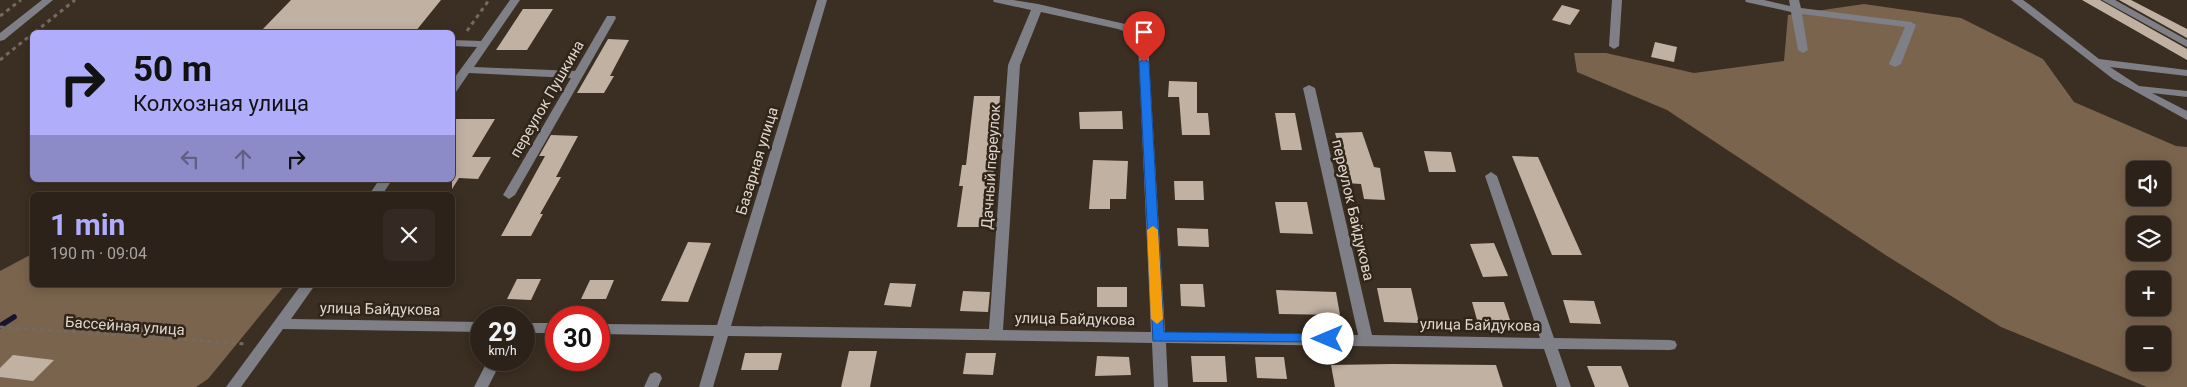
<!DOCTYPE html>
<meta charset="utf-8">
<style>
:root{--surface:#2c221a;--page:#342a23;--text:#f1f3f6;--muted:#a6a4a2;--line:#483f39;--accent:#b0aefa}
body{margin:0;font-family:Roboto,sans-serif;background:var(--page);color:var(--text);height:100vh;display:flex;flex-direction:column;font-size:19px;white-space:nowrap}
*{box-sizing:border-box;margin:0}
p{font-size:16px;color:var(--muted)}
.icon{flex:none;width:28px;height:28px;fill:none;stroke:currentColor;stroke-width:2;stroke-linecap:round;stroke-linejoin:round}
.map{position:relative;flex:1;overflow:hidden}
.side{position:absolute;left:30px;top:192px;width:425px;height:95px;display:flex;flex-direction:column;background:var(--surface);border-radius:8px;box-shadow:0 2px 12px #0003,0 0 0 1px var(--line)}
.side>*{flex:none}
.guide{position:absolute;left:30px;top:30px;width:425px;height:152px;border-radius:8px;box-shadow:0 2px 12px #0003,0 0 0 1px var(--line);background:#b0aefa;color:#111;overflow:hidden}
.controls{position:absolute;left:2126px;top:161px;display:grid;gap:10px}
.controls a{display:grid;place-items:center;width:45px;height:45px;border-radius:8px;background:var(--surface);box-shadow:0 2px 12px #0003,0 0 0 1px var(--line);font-size:25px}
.speed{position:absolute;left:470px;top:306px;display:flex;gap:10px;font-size:25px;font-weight:700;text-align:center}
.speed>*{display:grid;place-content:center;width:65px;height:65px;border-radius:50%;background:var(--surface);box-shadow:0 2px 12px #0003,0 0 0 1px var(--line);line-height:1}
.speed small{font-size:12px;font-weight:400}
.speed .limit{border:8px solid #d22;background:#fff;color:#111}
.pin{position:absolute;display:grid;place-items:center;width:42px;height:42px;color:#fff;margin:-51px -21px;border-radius:50% 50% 50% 0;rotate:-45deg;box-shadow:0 0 5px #0007}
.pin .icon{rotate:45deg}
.me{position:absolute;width:55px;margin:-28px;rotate:270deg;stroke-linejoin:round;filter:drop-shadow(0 0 4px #0008)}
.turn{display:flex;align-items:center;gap:18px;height:105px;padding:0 20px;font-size:22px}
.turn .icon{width:65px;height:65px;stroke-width:2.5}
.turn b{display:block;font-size:35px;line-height:42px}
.lanes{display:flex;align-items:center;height:48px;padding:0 20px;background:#0003;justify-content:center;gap:25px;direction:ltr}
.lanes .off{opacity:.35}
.round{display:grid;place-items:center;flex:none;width:52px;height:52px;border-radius:8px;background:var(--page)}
.headline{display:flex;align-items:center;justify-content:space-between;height:85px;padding:0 20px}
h1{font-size:30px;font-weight:700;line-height:38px;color:var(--accent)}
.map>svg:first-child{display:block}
.forest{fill:#7a644e;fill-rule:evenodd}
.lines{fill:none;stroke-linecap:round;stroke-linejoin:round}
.stream{stroke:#16152b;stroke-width:5.5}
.building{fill:#c1b1a3}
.path{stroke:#756a5f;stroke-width:3;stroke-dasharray:4 4;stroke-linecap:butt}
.minor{fill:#7f7f87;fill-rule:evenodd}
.route{fill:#1a73e8;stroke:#114b97}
.slow{fill:#f59e0b}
.labels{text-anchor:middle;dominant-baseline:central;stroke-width:5;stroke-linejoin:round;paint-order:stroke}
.street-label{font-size:15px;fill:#ded6ce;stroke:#312519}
</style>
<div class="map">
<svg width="2187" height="387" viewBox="0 0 2187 387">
<rect width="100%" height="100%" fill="#3b2e22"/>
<g class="forest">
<path d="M1864,4l97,14 82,41 31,43 102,44 11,1v240h-40l-146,-60 -114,-71 -220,-146 -90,-38 -3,-19h32l88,20 90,-12 4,-46zM2135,170h27v28h-27zM2135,225h27v27h-27zM2135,280h27v28h-27zM2135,335h27v27h-27z"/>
<path d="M32,254v31h253l-77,94 -12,8h-196v-116z"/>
</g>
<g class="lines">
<path class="stream" d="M0,326l14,-9"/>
</g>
<g class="building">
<path d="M291,0h150l-26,32h-155z"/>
<path d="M2082,0h18l87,49v11z"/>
<path d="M2119,0h12l56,29v9z"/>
<path d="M1562,5l18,5 -10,15 -18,-5z"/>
<path d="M523,9h30l-26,41h-31z"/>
<path d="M608,39l21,1 -19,36h4l-10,17h-27z"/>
<path d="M1655,42l22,5 -3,15 -23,-5z"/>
<path d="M1169,81l28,1v31h11l2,22h-28l-3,-38h-11z"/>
<path d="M974,96h26l-11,131h-32l6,-41h-4l3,-21h4z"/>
<path d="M1122,111l1,18h-43l-1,-17z"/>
<path d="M1275,113h20l7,37h-21z"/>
<path d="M452,119h43l-23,38h19l-13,22 -19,-1 -7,11z"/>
<path d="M1362,132l12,35 6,1 5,32 -21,-1 -3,-15 -16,-1 -4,-30 -6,-20z"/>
<path d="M551,135l27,1 -22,41h5l-21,37h3l-12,22h-30l44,-80h-6z"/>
<path d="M1424,151l27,1 5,20h-27z"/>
<path d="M1512,156l26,1 44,98h-30z"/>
<path d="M1093,160l35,1 -2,38h-16v10h-21z"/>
<path d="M1174,181h29l1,19h-29z"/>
<path d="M1275,202h32l6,32 -33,-1z"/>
<path d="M1177,228l31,1 1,18 -31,-1z"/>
<path d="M688,242l23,1 -23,59 -27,-1z"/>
<path d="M1494,243l14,33 -25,1 -13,-33z"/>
<path d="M517,279h24l-10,21 -24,-1z"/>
<path d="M590,280h24l-8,19h-25z"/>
<path d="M890,283l26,1 -5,23 -27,-2z"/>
<path d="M1180,284h23l2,23 -24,-1z"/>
<rect x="1097" y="287" width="30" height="20"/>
<path d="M1377,288h34l8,35 -35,-1z"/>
<path d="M1276,290l60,2 4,23 -61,-1z"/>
<path d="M963,291l27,1 -2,20 -28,-1z"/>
<path d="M1563,300l31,1 7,23 -31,-1z"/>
<path d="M1472,302h32l8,24 -33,1z"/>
<path d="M849,351h28l-7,36h-29z"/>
<path d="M745,353h37l-4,17h-37z"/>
<path d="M966,353h30l-3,22 -30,-1z"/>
<path d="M13,355l41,5 -21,21 -33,-4v-9z"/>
<path d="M1097,356l32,1 2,18 -36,1z"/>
<path d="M1191,356h34l2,26h-34z"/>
<path d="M1255,357h29l3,22 -30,-1z"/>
<path d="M1392,364l104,1 7,22h-168l-4,-22z"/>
<path d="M1587,366h34l8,21h-34z"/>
</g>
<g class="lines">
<g class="path">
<path d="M0,16l21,-16"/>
<path d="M467,31l22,-31"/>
<path d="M35,32l40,-32"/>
<path d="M0,60l32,-26"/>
<path d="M0,327l246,17"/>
</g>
<g class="minor">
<path d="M42,0h11l-49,40 -4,1v-8z"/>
<path d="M510,0h10l-46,67 101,4 32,-55h8l1,2 -101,177 -6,4 -6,-4 68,-117 -102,-5 -13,19 -4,1v-12l25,-34 -25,-1v-6l29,1z"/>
<path d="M817,0h10l-96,326 258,3 19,-264 23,-55 -37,-8 -1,-2h20l25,4 87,20 14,6 9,12 17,290 193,3 -55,-247 6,-3 6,3 57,247 168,3 -55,-162 6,-4 6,4 57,162 116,2 5,1 2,4 -2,4 -5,1 -112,-1 13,38h-14l-13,-38 -378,-6 2,44h-14l-2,-44 -424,-7 -15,51h-14l15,-51 -115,-2v-10l118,1zM1041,12l77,17 13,5 7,8 13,290 -148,-2 17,-265z"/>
<path d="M1612,0h10l-3,46 -5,3 -5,-3z"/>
<path d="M1745,0h19l26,6 -1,-6h10l2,8 110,14 5,3 -15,39 -6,3 -6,-3 16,-37 -103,-13 6,36 -5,3 -5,-3 -7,-38 -45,-10z"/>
<path d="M2011,0h12l7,5 69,54 88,11v6l-77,-9 29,19 48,5v6l-35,-4 35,18v9l-74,-41z"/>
<path d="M2102,0h13l72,40v7z"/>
<path d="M379,180h13l-10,15h-13z"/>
<path d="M301,285h14l-24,34 190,3v10l-198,-3 -42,58h-15z"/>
<rect x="524" y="323" width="32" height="10"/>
<path d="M488,360h14l-14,27h-14z"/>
<path d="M655,372l5,2 2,4 -4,9h-14l6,-13z"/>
</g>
</g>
<path class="route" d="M1144,59l5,3 15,270 164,2 4,1 2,4 -2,3 -179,-1 -14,-279z"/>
<path class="slow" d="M1153,226l5,4 5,89 -6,5 -6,-5 -4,-89z"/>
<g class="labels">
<g class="street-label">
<text transform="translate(547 99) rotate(-60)">переулок Пушкина</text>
<text transform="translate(757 161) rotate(-73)">Базарная улица</text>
<text transform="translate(991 167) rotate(-86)">Дачный переулок</text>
<text transform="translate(1353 210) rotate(77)">переулок Байдукова</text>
<text transform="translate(380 309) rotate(1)">улица Байдукова</text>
<text transform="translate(1075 319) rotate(1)">улица Байдукова</text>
<text transform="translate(1480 325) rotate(1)">улица Байдукова</text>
<text transform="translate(125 326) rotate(4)">Бассейная улица</text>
</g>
</g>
</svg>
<div class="controls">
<a><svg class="icon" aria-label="sound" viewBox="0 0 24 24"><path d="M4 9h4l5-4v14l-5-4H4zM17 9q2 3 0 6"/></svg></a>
<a><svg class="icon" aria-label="layers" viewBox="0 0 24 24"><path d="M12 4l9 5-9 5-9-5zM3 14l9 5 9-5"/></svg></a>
<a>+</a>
<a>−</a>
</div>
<div class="speed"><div>29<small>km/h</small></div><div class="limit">30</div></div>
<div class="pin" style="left:1144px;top:62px;background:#d93025"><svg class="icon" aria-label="arrive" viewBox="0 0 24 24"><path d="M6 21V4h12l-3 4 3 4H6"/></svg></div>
<svg class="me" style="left:1328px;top:339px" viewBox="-20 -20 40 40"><circle r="19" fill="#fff"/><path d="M0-13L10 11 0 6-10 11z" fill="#1a73e8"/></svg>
<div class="guide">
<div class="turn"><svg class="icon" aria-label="right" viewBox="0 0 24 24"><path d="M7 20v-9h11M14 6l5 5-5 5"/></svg><div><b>50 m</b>Колхозная улица</div></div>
<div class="lanes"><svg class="icon off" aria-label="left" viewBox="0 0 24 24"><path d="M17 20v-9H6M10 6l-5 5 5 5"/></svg><svg class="icon off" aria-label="ahead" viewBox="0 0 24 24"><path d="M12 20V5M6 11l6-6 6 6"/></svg><svg class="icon" aria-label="right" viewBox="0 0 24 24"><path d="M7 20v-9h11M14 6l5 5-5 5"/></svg></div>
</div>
<section class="side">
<div class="headline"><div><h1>1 min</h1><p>190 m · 09:04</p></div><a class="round"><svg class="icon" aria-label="close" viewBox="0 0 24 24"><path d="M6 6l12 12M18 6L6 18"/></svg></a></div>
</section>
</div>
